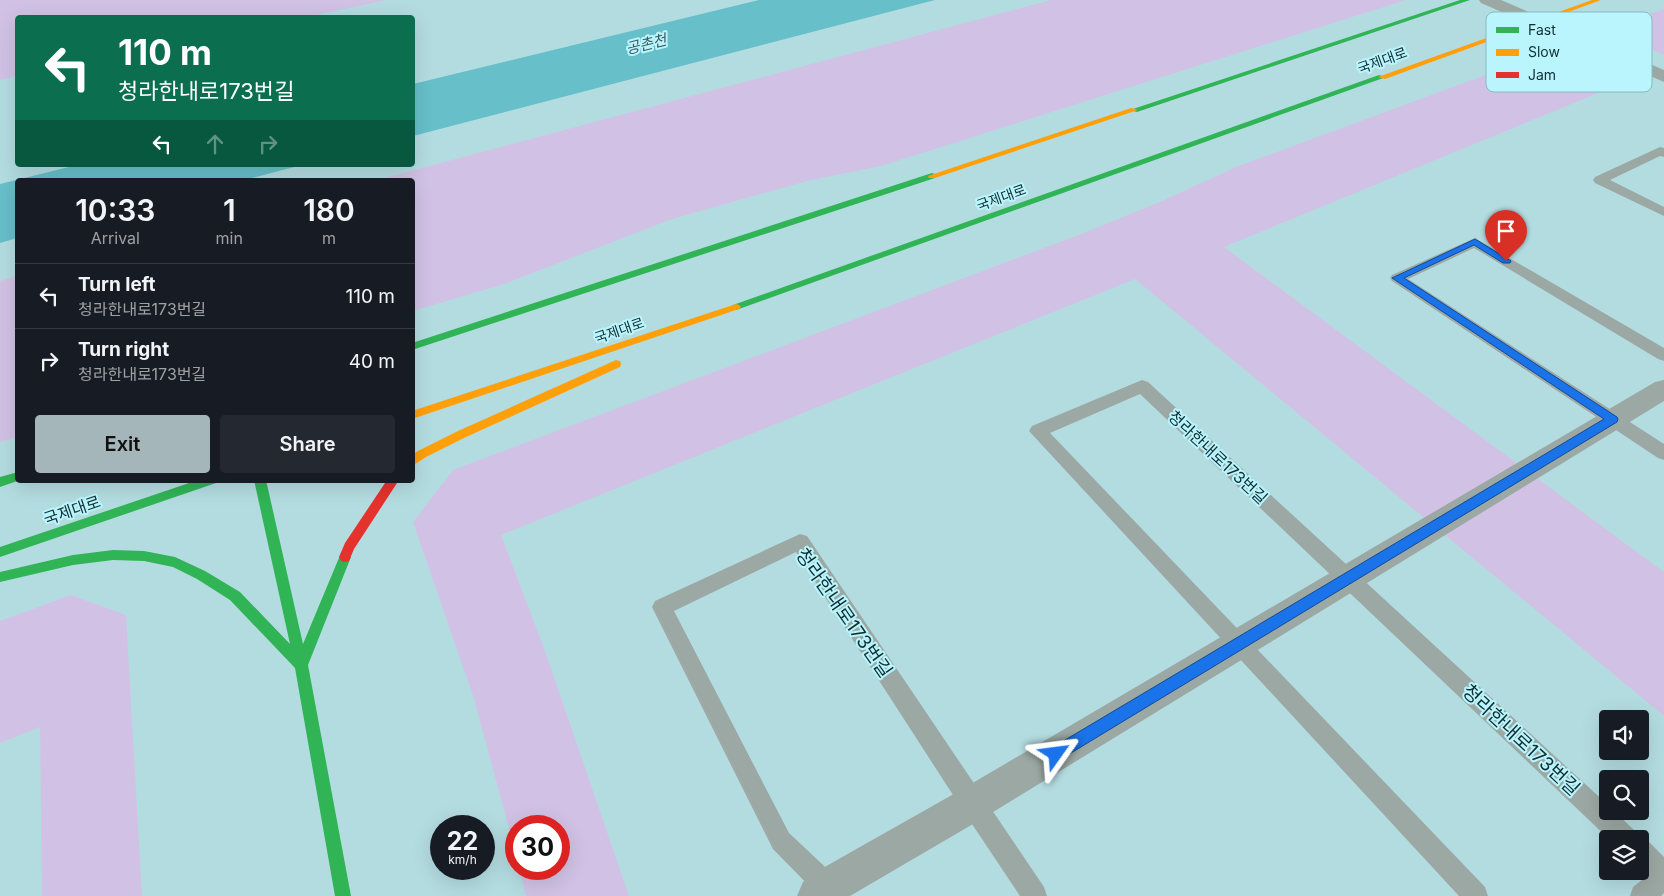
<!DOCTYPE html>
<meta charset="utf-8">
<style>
:root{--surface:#171b24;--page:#242831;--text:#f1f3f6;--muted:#9ea1a6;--line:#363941;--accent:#a5b6ba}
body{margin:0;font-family:Inter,"Noto Sans KR",sans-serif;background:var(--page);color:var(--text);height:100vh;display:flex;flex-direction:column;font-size:19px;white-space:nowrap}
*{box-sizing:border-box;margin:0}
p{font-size:16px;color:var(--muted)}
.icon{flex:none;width:28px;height:28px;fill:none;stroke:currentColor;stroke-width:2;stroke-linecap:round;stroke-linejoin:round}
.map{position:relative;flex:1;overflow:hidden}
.panel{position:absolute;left:15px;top:178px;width:400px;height:305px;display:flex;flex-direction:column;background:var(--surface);border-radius:5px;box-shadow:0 5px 20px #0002}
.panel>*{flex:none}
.guide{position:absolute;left:15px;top:15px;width:400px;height:152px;border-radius:5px;box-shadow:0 5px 20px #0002;background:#0b6e4f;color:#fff;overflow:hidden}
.tools{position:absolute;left:1599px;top:710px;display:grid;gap:10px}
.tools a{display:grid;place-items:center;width:50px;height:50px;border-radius:5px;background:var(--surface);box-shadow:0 5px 20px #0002;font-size:25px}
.speed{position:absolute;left:430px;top:815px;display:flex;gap:10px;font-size:25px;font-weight:700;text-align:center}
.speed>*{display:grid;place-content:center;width:65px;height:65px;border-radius:50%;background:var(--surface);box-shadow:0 5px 20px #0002;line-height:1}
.speed small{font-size:12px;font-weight:400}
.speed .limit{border:8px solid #d22;background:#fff;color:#111}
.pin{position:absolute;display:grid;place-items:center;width:42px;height:42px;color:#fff;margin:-51px -21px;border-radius:50% 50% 50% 0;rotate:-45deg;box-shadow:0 0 5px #0007}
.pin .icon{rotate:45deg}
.me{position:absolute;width:55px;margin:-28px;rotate:59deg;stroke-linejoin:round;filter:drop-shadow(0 0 4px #0008)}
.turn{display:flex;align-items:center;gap:18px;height:105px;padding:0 20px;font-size:22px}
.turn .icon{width:65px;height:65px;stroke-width:2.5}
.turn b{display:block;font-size:35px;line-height:42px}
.lanes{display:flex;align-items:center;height:48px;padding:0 20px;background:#0003;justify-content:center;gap:25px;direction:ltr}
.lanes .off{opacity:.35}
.eta{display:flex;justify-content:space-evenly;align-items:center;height:85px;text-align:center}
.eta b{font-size:30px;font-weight:600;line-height:35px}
.action{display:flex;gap:10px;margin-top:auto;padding:10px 20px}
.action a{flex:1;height:58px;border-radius:5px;background:var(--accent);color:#111;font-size:20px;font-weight:600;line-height:58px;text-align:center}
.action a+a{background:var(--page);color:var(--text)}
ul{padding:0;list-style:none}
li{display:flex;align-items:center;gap:15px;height:65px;padding:0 20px;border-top:1px solid var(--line)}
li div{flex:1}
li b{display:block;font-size:19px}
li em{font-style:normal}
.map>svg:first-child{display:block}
.green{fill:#d1c2e5}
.water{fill:#66bfc9}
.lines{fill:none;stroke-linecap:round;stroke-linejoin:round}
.lane{fill:#9ca8a4;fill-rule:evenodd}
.street{fill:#9ca8a4;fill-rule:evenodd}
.fast{fill:#30b455;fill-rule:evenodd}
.slow{fill:#ff9f0a;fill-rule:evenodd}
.jam{fill:#e5322d;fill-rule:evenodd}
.route{fill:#1a73e8;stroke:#114b97}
.labels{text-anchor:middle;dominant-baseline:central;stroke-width:4;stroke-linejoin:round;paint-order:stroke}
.far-street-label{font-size:14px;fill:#0f2f33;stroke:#baf5fd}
.far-water-label{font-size:15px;font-style:italic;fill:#395a5e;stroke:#baf5fd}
.street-label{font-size:16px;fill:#0f2f33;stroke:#baf5fd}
.near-street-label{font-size:19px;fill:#0f2f33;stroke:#baf5fd}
.key{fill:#baf5fd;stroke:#87bac0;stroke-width:1}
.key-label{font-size:14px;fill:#0f2f33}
</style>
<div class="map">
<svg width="1664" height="896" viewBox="0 0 1664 896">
<rect width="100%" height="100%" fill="#b3dce1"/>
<g class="green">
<path d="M0,0h387l-85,18h-284l-1,58 -17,4z"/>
<path d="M1051,0h355l-525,166 -74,15 -135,38 -168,65 -91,27 -1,-131h-35z"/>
<path d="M1664,9v46l-33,-14 -6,-18z"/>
<path d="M1537,56l41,5 47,21 -401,165 440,325v144l-529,-437 -634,256 44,116 84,245h-103l-6,-27h39v-43h-43v28l-42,-155 -61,-177 40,-52 628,-236 81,-33 74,-34z"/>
<path d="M17,276v161l-17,5v-161z"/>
<path d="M71,595l55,20 16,281h-100l-2,-169 -40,16v-122z"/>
</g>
<g class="water">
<path d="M759,0h176l-522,136v-52z"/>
<path d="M77,165h225l-58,15h-226l-1,58 -17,5v-59z"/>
</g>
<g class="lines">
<g class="lane">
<path d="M1660,147l4,1v9l-4,-1 -50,24 54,27v9l-69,-33 -2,-3 2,-3z"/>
<path d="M1475,238l189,110v13l-6,-2 -184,-111 -66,31 256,165v16l-6,-2 -266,-177 -2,-3 2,-3z"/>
<path d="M1142,380l6,2 460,423v6h6l21,20 4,8h-30l-469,-445 -90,39 435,454 3,9h-29l-430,-465 3,-5z"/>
<path d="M800,534l7,2 237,351 3,9h-27l-56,-84 -168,-260 -122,59 115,222 48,45 3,9 -3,9h-18l-46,-47 -121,-242 3,-6z"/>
<path d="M1640,839l9,3 15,15v36l-3,3h-31l3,-9 15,-12 -8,-8z"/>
</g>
<g class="street">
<path d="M1479,0h22l163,70v12l-183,-79z"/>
<path d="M1664,380v21l-679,416 -135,79h-53l6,-14 11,-9 145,-82 696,-409z"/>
</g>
<g class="fast">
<path d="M1460,0h10l-333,112 -7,-2z"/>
<path d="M1379,75l7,2 -647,232 -3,1 -5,-3 2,-2z"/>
<path d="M932,173l3,1v4l-523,172v-7z"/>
<path d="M18,472v8h2l-20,7v-10z"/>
<path d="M198,480h20l-2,3 -216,74v-10z"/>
<path d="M254,480h12l37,164 38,-91 4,-1 4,1 2,4 -43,108 43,231h-16l-40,-228 -65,-68 -33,-21 -24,-12 -29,-6 -31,-1 -40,5 -73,17v-10l73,-17 40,-5 31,1 31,6 30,14 35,21 50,52z"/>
</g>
<g class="slow">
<path d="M1592,0h9l-216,79 -7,-2z"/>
<path d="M1131,108l7,2 -203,68h-6l-1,-2z"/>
<path d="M736,304l3,1 2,2 -2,2 -327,110v-8z"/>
<path d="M616,360l4,1 1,3 -1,3 -154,70 -40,20 -14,9v-11l6,-4 40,-20z"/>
</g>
<path class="jam" d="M387,480h12l-45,69 -5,12 -4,1 -4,-1 -2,-4 6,-14z"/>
</g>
<path class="route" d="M1475,239l36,22 -1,2h-7l-29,-18 -70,33 213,139 1,2 -1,3 -556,337 -5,2 -6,-2 -2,-5 2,-5 554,-330 -212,-141z"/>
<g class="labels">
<g class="far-street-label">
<text transform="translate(1382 60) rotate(-20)">국제대로</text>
<text transform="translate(1001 197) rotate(-20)">국제대로</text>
<text transform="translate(619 330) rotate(-19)">국제대로</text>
</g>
<g class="far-water-label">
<text transform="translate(646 44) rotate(-14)">공촌천</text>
</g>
<g class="street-label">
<text transform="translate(1218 457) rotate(43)">청라한내로173번길</text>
<text transform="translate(72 510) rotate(-19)">국제대로</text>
</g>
<g class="near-street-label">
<text transform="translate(844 613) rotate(55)">청라한내로173번길</text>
<text transform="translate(1521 740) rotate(43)">청라한내로173번길</text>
</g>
</g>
<rect x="1486" y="12" width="166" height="80" rx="8" class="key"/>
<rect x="1496" y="27" width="23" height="6" fill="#30b455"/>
<rect x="1496" y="49" width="23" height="7" fill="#ff9f0a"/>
<rect x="1496" y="72" width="23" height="6" fill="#e5322d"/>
<g class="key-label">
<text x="1528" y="35">Fast</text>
<text x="1528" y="57">Slow</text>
<text x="1528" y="80">Jam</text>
</g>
</svg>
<div class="tools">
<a><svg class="icon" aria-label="sound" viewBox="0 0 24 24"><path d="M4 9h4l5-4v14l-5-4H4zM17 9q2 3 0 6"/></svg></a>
<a><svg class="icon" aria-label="search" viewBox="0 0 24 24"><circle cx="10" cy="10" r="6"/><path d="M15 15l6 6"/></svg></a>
<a><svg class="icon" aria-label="layers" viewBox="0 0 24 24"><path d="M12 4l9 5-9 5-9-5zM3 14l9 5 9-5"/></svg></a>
</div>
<div class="speed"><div>22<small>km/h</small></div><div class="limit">30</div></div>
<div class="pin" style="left:1506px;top:261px;background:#d93025"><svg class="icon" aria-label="arrive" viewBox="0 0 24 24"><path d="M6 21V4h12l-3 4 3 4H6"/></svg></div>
<svg class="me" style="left:1056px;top:754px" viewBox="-20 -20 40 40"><path d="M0-17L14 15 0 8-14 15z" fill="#1a73e8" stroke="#fff" stroke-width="4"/></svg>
<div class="guide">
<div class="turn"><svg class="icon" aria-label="left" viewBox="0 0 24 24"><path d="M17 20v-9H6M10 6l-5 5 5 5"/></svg><div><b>110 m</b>청라한내로173번길</div></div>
<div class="lanes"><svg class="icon" aria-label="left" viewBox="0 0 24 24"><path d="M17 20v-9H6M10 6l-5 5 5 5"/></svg><svg class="icon off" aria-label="ahead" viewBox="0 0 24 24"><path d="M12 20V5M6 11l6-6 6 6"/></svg><svg class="icon off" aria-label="right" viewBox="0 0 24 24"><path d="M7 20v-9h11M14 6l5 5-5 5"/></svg></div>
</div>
<section class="panel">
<div class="eta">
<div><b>10:33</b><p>Arrival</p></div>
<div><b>1</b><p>min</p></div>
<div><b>180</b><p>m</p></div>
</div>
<ul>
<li><svg class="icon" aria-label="left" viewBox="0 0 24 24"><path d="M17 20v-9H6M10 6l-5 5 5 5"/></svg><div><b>Turn left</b><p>청라한내로173번길</p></div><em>110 m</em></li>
<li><svg class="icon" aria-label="right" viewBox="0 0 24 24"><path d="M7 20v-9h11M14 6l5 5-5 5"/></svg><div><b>Turn right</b><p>청라한내로173번길</p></div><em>40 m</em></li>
</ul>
<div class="action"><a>Exit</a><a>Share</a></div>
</section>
</div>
